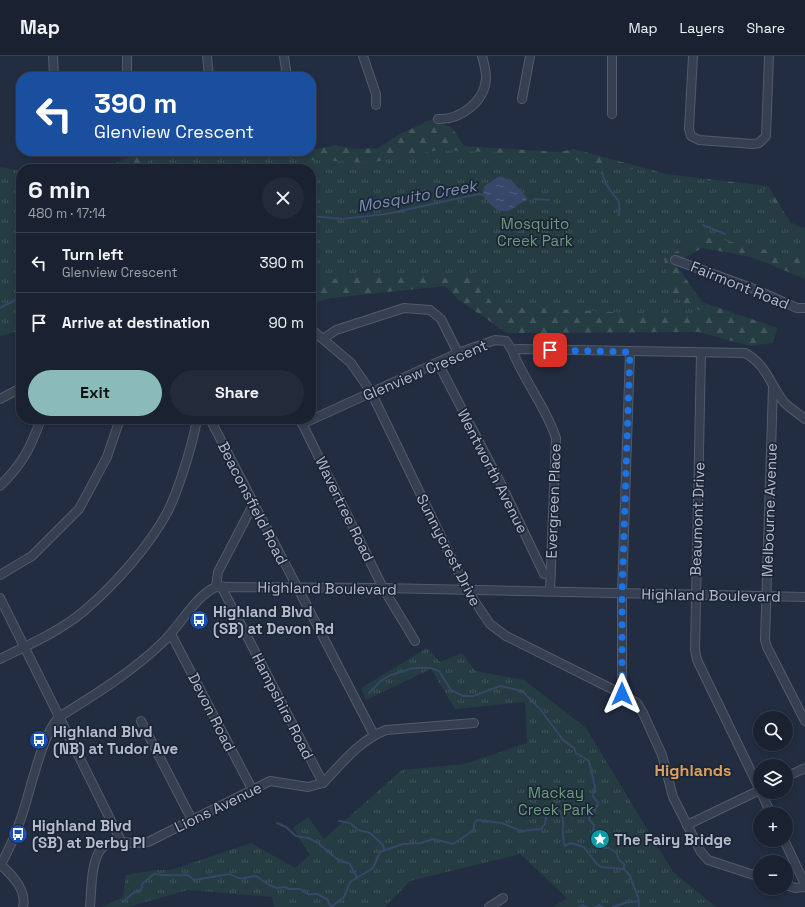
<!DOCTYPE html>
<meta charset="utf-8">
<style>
:root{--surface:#1a2231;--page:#232a39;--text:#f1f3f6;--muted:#9fa4ab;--line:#383f4d;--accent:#8bbbb9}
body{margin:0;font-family:"Space Grotesk",sans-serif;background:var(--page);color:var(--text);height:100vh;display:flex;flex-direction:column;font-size:15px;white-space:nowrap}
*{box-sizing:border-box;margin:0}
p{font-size:13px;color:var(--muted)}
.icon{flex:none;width:22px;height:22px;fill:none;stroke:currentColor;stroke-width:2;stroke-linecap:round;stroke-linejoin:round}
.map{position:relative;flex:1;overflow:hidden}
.details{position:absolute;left:16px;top:108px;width:300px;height:260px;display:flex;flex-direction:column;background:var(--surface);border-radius:16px;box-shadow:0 2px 6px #0003,0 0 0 1px var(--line)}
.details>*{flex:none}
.top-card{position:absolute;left:16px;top:16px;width:300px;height:84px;border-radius:16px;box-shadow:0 2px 6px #0003,0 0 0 1px var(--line);background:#1a4fa0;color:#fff;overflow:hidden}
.controls{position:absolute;left:753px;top:655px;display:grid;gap:8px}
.controls a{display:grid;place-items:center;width:40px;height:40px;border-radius:50%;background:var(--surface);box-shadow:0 2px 6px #0003,0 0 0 1px var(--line);font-size:20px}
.pin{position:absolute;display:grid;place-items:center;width:34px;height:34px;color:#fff;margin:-17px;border-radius:8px;box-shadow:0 2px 6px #0006}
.me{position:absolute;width:44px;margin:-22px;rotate:0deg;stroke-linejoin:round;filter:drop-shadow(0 0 3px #0008)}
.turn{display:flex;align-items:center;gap:14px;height:84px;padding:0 12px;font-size:18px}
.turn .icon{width:52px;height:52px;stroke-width:2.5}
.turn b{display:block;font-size:28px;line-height:34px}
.round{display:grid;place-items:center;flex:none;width:42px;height:42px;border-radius:21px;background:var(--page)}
.head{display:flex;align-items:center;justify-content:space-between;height:68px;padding:0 12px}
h1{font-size:24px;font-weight:700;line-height:30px}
.primary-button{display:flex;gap:8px;margin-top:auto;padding:8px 12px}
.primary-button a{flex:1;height:46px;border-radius:24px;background:var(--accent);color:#111;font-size:16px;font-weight:700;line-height:46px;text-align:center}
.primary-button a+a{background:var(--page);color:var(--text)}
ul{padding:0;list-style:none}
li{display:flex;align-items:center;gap:12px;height:60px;padding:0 12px;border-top:1px solid var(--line)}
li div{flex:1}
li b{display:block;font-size:15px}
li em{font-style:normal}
header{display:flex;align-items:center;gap:24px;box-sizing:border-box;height:56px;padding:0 20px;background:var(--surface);border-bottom:1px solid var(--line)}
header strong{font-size:19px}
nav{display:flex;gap:22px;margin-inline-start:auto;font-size:14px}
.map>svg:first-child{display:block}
.forest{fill:url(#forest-firs)}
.park{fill:url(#park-tufts)}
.water{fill:url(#water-ripples)}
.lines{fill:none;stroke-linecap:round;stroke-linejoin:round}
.stream{stroke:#364769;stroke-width:2}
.minor-casing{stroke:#525b6b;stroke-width:10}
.minor{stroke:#374050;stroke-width:8}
.route{stroke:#1a73e8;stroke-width:7;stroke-dasharray:0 12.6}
.labels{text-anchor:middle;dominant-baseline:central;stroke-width:3.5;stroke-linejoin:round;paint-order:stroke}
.park-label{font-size:15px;fill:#699d7a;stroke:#1c2535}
.street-label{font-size:15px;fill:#b4bbcb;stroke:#1c2535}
.poi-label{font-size:15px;font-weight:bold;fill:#b4bbcb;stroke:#1c2535;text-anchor:start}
.water-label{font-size:16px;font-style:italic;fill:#7a8eb4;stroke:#1c2535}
.neighbourhood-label{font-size:16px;font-weight:bold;fill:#dca05e;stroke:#1c2535}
</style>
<header>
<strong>Map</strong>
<nav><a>Map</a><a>Layers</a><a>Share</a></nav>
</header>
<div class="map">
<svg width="805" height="851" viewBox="0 0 805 851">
<defs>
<pattern id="forest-firs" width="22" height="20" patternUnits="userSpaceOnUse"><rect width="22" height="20" fill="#253c42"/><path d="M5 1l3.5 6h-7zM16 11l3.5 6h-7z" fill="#42565c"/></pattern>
<pattern id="park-tufts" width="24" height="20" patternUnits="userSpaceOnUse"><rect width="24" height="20" fill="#253c42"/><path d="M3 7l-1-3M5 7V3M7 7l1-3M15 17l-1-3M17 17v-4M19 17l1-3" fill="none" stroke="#42565c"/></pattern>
<pattern id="water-ripples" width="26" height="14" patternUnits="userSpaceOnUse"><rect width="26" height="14" fill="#364769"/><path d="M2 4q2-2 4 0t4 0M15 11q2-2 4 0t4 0" fill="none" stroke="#51607d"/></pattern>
</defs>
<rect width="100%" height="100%" fill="#232d41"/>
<path class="forest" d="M433,63l19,9 12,18 95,6 15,-3 92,25 102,12 22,36 15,7v50l-53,-22 -50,-9 -27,15 27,39 76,26 -6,15 -22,3 -51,-14 -192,1 -48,-33 -14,-14 -114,12 -20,6v-135h-209l41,-18h168v-4l6,2 19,-4 17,4 25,-1 20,-13z"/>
<g class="park">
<path d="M438,94l97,4 230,35 26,37 14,2v31l-100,-23 -41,22 5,23 6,17 38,19 -219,-11 -22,-30h-84l-77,4v-111h-171l20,-18 209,12z"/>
<path d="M0,111l21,4v159l-21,6z"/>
<path d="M427,592l13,14 22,-9 13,18 49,9 62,48 87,144 43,35h-163l14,-9 -47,-44 -110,27 -25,26h-111l-2,-10 -84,-7 -60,17h-26l21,-10 3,-22 30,-5h15l80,-27 44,25 15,-13 -17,-27 15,-11 16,22 78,-69 62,-6 63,-21 -2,-41 -70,7 -24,-40 -65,31 -5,-12z"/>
</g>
<path class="water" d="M500,120l13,6 14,16 -1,3c-6,1 -8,5 -14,8 -12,7 -23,-4 -29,-14l1,-9z"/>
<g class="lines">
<g class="stream">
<path d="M602,116c1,4 3,11 6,15 8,13 13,10 11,28"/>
<path d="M534,143l15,1"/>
<path d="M311,160l31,3 44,-5 93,-20 6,1"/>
<path d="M703,169l22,9"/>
<path d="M0,252l21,-11"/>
<path d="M369,637l13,-13 9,-5 22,-7h17l9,3 12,19 12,6h10l27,-10 22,5 18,18 23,31 11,8 2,5 13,8 6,26c-2,10 -4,7 3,16 -1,7 -8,9 -9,16l5,6 -1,11 8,12h8l7,4 3,8 5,4v5"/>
<path d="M339,765l11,2 8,7 12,3 12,11 3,6"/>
<path d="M277,767l9,4 10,9 12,2 10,5 19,16 13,5 7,14"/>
<path d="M124,845l9,-8 8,-3 1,-6 12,-10c12,2 22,1 34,1l6,5 36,-6c16,9 12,2 26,2l13,9 8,3 8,-1 4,2h11l8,5h9l10,5 4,8"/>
<path d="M331,851l13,-10 6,-15 23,-14 7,-16 23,-8 18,-1 12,-4 20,5 21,-14v-6l3,-4 25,3 19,8 20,-2 4,-5 2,-12 6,-5c17,4 6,28 12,39l6,-3 13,4 11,15 6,5 23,2 6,7 8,21 1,10"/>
<path d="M579,851l3,-2 5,2"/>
<path d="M596,851l3,-2 4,2"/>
<path d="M613,851l11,-4 15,-2"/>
</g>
<defs>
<g id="minor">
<path d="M53,0l1,21"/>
<path d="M207,0l2,21"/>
<path d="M284,0l3,21"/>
<path d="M363,0l13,38v11"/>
<path d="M612,0v58"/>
<path d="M693,0l-4,73 2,7 8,4 54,4 6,-1 7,-7 3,-80"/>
<path d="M127,21v-21"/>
<path d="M522,43l8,-43"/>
<path d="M438,63c22,1 47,-17 48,-41 0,-7 -2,-15 -4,-22"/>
<path d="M675,204l79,29 43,19h8"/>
<path d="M311,273l40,34 20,29 96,198 23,34 16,12 116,58 15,9 6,10 19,42 11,42 28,55 7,8 52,17"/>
<path d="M323,283l13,-9 68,-22 26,2 11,9 17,34"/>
<path d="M512,294c12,31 34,57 44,88l-6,153"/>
<path d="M701,297l-6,297 2,10 63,130"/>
<path d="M438,307l63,121 43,90 7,1"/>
<path d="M773,331l-8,253 2,7 38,74"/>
<path d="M0,343l21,-11"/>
<path d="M210,363l164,316"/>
<path d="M300,363l83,169 32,53"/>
<path d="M302,368l156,-71 37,-13 11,1 6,9 7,-1 226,4c21,11 25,31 38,48 6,7 15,12 22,18"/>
<path d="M0,430c23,-23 30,-37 41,-67"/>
<path d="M0,519l32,-19 47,-47 28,-52 13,-38"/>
<path d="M221,530l102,197"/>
<path d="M216,531l2,-15 36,-69"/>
<path d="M0,542l122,245"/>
<path d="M171,578l81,155"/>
<path d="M0,603c28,-14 59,-27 84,-48 30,-26 65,-64 84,-100 11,-23 25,-67 29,-92"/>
<path d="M622,638v-101l8,-241"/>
<path d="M141,665l51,99"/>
<path d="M786,721l19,-9"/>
<path d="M761,736l10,22"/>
<path d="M687,769l73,-35"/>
<path d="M784,784l21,44"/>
<path d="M1,809c11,10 26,25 22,42"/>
<path d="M0,810c8,-14 15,-30 20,-45 10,-27 21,-85 39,-104 37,-23 73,-45 104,-75 17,-16 33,-47 53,-55l167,1 422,9"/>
<path d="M786,829l9,3 10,-1"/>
<path d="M90,851c2,-18 -1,-63 24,-65 12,-1 20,3 34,0l122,-61 38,6 15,-4c19,-20 37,-43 63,-53l88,-7"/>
<path d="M489,851l14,-9"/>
</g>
</defs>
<use href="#minor" class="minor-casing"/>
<use href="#minor" class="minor"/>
</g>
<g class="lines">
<path class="route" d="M550,294l80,2 -8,241v101"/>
</g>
<defs>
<symbol id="bus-disc" viewBox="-11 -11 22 22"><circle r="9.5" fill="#1a4fb4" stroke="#1c2535"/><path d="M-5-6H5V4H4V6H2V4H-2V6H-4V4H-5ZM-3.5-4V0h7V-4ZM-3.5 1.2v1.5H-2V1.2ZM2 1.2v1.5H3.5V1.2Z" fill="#fff"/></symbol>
<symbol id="sight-disc" viewBox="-11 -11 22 22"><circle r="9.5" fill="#0f9aa8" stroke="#1c2535"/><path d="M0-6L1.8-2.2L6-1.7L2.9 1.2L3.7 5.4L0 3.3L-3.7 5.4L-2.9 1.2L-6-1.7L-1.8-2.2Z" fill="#fff"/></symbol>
</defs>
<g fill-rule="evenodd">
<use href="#bus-disc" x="188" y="553" width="22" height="22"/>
<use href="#bus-disc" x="28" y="673" width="22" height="22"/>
<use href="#bus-disc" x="7" y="767" width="22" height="22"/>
<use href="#sight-disc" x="589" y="772" width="22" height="22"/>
</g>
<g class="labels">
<g class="park-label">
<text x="535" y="167">Mosquito<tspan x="535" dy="17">Creek Park</tspan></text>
<text x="556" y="736">Mackay<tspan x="556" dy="17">Creek Park</tspan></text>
</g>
<g class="street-label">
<text transform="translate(740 229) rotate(22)">Fairmont Road</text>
<text transform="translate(425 314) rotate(-23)">Glenview Crescent</text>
<text transform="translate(493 415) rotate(63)">Wentworth Avenue</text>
<text transform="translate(553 445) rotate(-88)">Evergreen Place</text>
<text transform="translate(253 447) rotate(63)">Beaconsfield Road</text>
<text transform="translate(345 453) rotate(64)">Wavertree Road</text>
<text transform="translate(769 454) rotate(-88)">Melbourne Avenue</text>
<text transform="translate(697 463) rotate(-88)">Beaumont Drive</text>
<text transform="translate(449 494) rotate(63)">Sunnycrest Drive</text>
<text transform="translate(327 532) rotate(1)">Highland Boulevard</text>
<text transform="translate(711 539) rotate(1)">Highland Boulevard</text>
<text transform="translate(283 650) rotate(63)">Hampshire Road</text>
<text transform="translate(212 656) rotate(63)">Devon Road</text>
<text transform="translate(218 751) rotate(-26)">Lions Avenue</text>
</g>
<g class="poi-label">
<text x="213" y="555">Highland Blvd<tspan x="213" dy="17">(SB) at Devon Rd</tspan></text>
<text x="53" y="675">Highland Blvd<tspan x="53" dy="17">(NB) at Tudor Ave</tspan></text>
<text x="32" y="769">Highland Blvd<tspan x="32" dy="17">(SB) at Derby Pl</tspan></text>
<text x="614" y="783">The Fairy Bridge</text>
</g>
<g class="water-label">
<text transform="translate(417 140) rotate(-10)">Mosquito Creek</text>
</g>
<g class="neighbourhood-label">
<text x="693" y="714">Highlands</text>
</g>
</g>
</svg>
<div class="controls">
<a><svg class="icon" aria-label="search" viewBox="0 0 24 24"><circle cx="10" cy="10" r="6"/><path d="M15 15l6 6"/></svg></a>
<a><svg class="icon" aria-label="layers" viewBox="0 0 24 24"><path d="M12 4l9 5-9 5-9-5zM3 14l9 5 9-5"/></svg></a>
<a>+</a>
<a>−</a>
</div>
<div class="pin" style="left:550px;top:294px;background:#d93025"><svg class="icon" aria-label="arrive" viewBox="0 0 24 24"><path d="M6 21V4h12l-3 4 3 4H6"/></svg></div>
<svg class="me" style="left:622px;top:638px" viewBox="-20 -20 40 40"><path d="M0-17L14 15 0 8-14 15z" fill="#1a73e8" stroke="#fff" stroke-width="4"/></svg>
<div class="top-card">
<div class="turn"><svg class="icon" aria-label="left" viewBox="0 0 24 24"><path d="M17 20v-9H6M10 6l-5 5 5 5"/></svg><div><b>390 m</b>Glenview Crescent</div></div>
</div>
<section class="details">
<div class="head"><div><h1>6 min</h1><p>480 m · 17:14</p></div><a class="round"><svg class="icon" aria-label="close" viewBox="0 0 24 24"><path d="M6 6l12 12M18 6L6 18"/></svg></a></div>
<ul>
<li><svg class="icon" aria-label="left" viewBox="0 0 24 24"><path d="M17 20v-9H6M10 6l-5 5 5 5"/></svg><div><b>Turn left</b><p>Glenview Crescent</p></div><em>390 m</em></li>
<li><svg class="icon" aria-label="arrive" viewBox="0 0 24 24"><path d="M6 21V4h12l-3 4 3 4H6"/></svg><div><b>Arrive at destination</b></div><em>90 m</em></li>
</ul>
<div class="primary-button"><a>Exit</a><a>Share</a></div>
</section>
</div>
